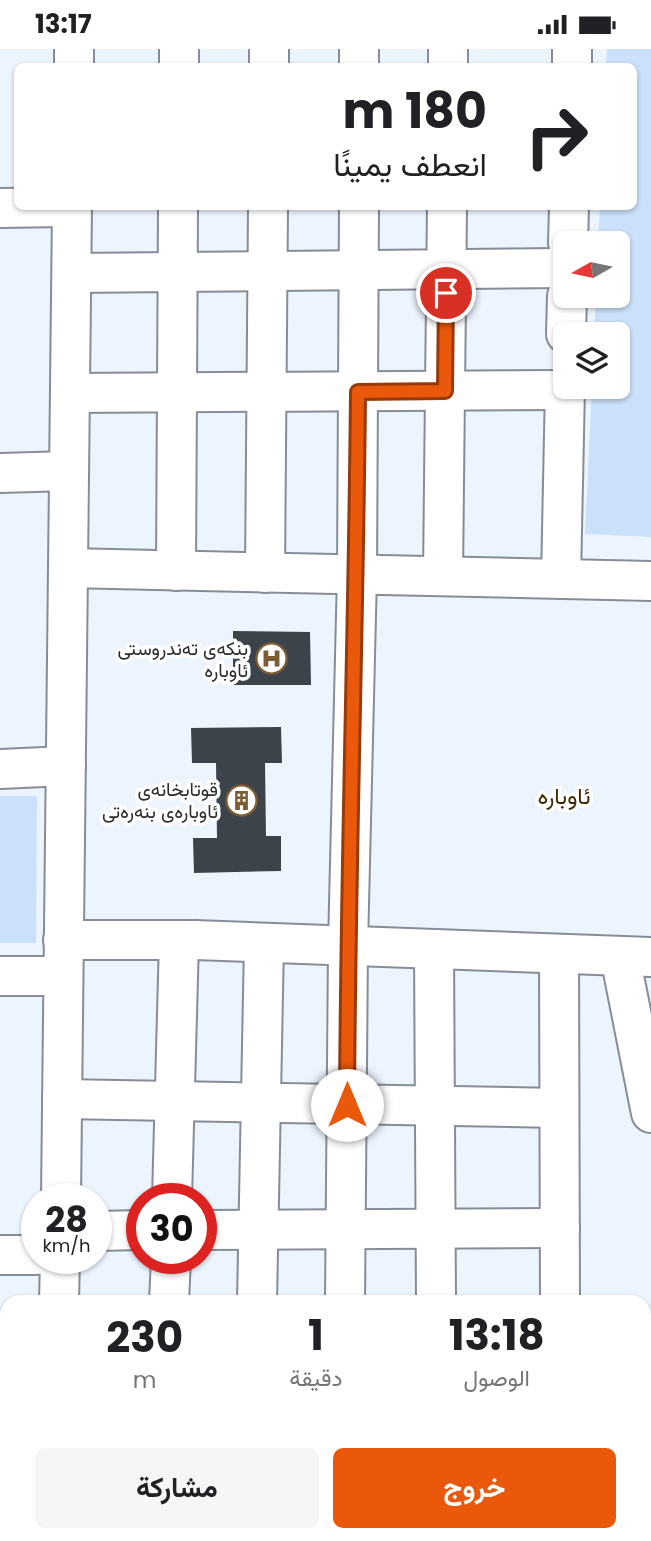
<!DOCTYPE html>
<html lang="ar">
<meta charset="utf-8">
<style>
:root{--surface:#fff;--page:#f6f6f6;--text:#202124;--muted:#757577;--accent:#ea580c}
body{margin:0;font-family:Poppins,Vazirmatn,sans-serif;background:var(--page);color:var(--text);direction:rtl;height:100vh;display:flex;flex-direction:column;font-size:26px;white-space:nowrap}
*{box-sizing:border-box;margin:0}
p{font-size:23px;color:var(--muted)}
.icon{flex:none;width:38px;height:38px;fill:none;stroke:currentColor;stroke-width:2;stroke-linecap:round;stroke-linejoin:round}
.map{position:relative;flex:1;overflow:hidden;direction:ltr}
.sheet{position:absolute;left:0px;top:1246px;width:651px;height:247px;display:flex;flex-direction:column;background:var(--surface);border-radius:21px 21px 0 0;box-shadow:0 2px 5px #0004;direction:rtl}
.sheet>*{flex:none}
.top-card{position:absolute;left:14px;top:14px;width:623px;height:147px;border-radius:10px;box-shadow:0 2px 5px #0004;direction:rtl;background:#fff;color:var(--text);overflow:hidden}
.needle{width:46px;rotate:261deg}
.buttons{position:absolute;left:553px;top:182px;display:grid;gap:14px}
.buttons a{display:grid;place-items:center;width:77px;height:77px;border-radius:10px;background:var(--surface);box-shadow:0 2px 5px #0004;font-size:35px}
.speed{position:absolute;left:21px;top:1134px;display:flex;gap:14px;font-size:35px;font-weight:700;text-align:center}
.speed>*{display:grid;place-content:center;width:91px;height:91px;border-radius:50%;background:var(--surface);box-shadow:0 2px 5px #0004;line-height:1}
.speed small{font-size:18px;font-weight:400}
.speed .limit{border:10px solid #d22;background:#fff;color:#111}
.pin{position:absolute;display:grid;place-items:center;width:60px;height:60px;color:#fff;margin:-30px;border:4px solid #fff;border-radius:50%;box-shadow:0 2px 7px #0007}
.me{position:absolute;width:77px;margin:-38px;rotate:0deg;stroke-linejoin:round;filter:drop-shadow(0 0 5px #0008)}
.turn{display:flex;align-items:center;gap:24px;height:147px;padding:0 35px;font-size:32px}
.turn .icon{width:91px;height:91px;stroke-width:2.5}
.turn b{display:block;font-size:49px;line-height:60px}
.eta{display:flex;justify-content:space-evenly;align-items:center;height:119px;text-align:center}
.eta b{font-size:42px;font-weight:700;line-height:49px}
.button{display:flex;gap:14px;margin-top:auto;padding:14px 35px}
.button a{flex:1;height:80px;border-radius:10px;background:var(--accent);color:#fff;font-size:28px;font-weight:700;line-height:80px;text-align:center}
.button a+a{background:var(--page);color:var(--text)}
.status{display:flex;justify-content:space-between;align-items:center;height:49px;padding:0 35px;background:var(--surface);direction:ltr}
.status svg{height:19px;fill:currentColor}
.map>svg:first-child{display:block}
.green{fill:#cbe0fa}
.building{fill:#3c434b}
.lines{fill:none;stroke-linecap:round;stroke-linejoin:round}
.minor-casing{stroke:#868d96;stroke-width:42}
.minor{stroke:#fff;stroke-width:38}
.route-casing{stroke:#983908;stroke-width:18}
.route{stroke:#ea580c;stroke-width:12}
.labels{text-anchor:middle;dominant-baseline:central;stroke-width:7;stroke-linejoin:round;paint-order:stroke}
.poi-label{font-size:19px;fill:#292c2f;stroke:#fff;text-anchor:end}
.quarter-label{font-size:23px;fill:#3f2803;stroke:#fff}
</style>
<div class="status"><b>13:17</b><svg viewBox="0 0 49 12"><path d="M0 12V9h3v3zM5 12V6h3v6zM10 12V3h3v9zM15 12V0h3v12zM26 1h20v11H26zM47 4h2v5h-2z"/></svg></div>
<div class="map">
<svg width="651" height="1492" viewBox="0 0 651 1492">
<rect width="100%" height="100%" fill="#ecf4fe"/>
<g class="green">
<path d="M607,0h44v488l-66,-3 7,-147h26v-53h-24l2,-38h22v-53h-20l2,-36h34v-140l-28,-1z"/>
<path d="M0,747h37l-1,147h-36z"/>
</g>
<g class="building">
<path d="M233,582l77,1 1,53h-78z"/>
<path d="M281,678l1,36h-17l1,73h15v35l-87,2 -1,-35h24l-1,-75h-24l-1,-35z"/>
</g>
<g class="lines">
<defs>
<g id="minor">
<path d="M74,18v-18"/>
<path d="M179,18v-18"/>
<path d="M269,18v-18"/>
<path d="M359,18v-18"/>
<path d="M448,18v-18"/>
<path d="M572,18v-18"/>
<path d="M0,159l64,-1"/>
<path d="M568,194l1,-36"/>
<path d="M72,224l493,-5"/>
<path d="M566,285l1,-38"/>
<path d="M70,344l495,-3"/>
<path d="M0,424l69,-2"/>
<path d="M68,519l583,13"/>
<path d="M176,522l2,-364"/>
<path d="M265,524l3,-366"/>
<path d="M443,527l4,-369"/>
<path d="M561,530l4,-192"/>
<path d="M0,720l66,-3"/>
<path d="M63,891h132l456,17"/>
<path d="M434,900l2,353"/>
<path d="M559,905l1,348"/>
<path d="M620,907l31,157"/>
<path d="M0,927h63"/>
<path d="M62,1050l497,9"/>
<path d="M61,1150l11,-992"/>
<path d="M172,1150l7,-259"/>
<path d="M201,1181l359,-2"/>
<path d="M96,1182l46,-1"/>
<path d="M0,1206h37"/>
<path d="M59,1253l1,-44"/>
<path d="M169,1253l2,-44"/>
<path d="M257,1253l7,-359"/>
<path d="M345,1253l3,-356 9,-372 2,-367"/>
<path d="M437,1486v6"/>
<path d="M560,1486v6"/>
<path d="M56,1492l1,-6"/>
<path d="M163,1492v-6"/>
<path d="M251,1492v-6"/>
<path d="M344,1492v-6"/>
</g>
</defs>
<use href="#minor" class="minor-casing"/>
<use href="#minor" class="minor"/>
</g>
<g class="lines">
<defs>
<path id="route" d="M347,1056c1,-238 9,-476 11,-713l87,-1 1,-98"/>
</defs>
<use href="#route" class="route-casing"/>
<use href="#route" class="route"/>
</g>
<defs>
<symbol id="hospital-ring" viewBox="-11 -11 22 22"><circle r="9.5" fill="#fff" stroke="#7c5c32" stroke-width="1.5"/><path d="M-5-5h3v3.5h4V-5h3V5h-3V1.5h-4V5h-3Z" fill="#7c5c32"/></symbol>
<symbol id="building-ring" viewBox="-11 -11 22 22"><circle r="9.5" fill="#fff" stroke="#7c5c32" stroke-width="1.5"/><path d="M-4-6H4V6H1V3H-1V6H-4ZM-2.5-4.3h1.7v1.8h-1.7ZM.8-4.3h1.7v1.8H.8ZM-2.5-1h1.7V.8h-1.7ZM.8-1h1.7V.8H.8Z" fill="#7c5c32"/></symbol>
</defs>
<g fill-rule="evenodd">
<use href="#hospital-ring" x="254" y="592" width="35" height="35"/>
<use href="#building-ring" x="224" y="734" width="35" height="35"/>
</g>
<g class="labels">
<g class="poi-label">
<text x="248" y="599">بنکەی تەندروستی<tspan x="248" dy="22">ئاوبارە</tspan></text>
<text x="218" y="740">قوتابخانەی<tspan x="218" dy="22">ئاوبارەی بنەرەتی</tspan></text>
</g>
<g class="quarter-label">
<text x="564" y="747">ئاوبارە</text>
</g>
</g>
</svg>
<div class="buttons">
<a><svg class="needle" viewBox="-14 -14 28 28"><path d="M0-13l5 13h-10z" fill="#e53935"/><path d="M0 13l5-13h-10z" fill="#757577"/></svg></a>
<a><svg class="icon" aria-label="layers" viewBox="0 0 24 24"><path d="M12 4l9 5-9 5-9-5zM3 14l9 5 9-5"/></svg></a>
</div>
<div class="speed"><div>28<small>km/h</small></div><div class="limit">30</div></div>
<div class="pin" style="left:446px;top:244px;background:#d93025"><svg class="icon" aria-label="arrive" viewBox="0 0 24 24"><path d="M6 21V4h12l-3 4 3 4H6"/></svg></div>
<svg class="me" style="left:347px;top:1056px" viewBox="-20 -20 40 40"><circle r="19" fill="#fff"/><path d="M0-13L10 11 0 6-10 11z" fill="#ea580c"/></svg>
<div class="top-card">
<div class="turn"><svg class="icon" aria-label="right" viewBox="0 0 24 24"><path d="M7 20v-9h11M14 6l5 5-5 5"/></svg><div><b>180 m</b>انعطف يمينًا</div></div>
</div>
<section class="sheet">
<div class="eta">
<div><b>13:18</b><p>الوصول</p></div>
<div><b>1</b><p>دقيقة</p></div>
<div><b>230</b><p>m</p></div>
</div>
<div class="button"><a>خروج</a><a>مشاركة</a></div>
</section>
</div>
